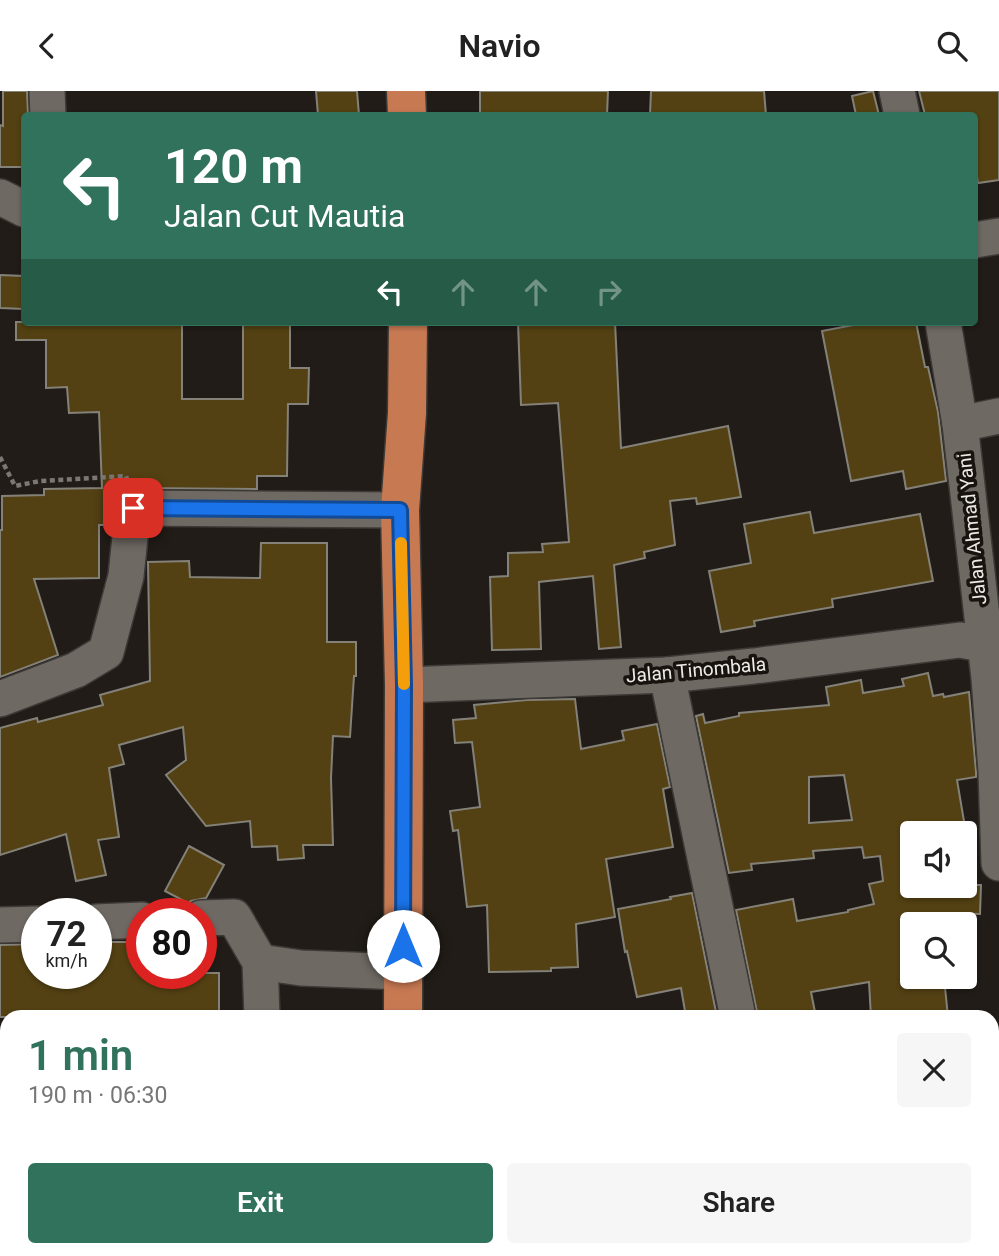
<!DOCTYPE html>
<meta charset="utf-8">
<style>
:root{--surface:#fff;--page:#f6f6f6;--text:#222;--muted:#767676;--accent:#30725b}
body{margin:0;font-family:Roboto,sans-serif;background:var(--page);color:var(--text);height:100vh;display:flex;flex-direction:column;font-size:26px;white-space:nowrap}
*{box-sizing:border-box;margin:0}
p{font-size:23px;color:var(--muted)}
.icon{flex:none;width:38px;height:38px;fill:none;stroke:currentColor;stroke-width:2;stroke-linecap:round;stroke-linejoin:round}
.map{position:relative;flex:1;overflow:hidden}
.details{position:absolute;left:0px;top:919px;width:999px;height:247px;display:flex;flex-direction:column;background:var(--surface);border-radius:21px 21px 0 0;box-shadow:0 2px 5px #0004}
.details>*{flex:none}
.hud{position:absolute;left:21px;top:21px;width:957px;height:214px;border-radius:7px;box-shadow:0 2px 5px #0004;background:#30725b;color:#fff;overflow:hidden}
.fabs{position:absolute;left:900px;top:730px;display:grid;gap:14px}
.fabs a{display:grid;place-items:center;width:77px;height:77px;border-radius:7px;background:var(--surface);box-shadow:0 2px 5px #0004;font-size:35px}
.speed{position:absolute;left:21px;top:807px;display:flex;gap:14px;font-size:35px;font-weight:700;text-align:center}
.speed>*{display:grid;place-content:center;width:91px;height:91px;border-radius:50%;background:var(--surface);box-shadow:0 2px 5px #0004;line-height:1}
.speed small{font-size:18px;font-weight:400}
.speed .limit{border:10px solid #d22;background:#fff;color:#111}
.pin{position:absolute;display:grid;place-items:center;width:60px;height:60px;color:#fff;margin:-30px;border-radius:14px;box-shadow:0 4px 10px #0006}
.me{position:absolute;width:77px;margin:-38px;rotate:0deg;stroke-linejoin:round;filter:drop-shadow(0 0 5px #0008)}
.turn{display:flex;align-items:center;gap:24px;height:147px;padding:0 28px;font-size:32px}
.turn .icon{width:91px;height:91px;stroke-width:2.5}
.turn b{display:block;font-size:49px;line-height:60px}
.lanes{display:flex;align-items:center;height:66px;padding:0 28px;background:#0003;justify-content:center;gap:35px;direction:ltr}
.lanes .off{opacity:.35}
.round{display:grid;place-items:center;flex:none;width:74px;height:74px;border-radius:7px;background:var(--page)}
.overview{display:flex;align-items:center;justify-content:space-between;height:119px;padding:0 28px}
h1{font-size:42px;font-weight:600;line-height:52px;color:var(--accent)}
.primary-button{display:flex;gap:14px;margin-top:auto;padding:14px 28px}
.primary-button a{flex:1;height:80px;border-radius:7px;background:var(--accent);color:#fff;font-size:28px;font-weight:600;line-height:80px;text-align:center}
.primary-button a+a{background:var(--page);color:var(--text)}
header{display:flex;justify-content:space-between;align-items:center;height:91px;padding:0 28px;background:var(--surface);font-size:32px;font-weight:600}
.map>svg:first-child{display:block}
.building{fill:#534113;stroke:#848179;stroke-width:2;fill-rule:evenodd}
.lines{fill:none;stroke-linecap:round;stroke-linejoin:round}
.minor-casing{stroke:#3c3936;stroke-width:38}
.highway-casing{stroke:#3c3936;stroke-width:41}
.path{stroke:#7b7773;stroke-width:4.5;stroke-dasharray:5 3.5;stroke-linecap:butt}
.minor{stroke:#6f6963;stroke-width:35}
.highway{stroke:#c77952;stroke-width:38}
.route-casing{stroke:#114b97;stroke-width:18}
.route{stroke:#1a73e8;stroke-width:12}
.slow{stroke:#f59e0b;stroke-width:12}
.labels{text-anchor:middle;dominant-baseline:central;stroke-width:7;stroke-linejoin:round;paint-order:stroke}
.street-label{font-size:19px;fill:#edeae6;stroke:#18130e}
</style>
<header><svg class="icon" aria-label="back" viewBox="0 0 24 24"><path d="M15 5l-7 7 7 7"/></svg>Navio<svg class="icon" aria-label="search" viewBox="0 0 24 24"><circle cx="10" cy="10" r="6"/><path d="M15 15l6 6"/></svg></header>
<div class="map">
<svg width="999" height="1165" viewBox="0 0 999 1165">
<rect width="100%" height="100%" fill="#211c17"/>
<g class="building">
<path d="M3,0h24l1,24h-4v52h-24v-42l3,1z"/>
<path d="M316,0h41l2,24h-41z"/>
<path d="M480,0h128l-1,24h-127z"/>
<path d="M651,0h113l2,24h-116z"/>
<path d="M873,0l6,24h-23l-4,-19z"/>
<path d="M919,0h80v89l-21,3 -3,-19v-49h-50z"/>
<path d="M0,184l24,1v33l-24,-1z"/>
<path d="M16,231h166v77h61v-77h47v46h19l-1,36h-20l-1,72h-30v13l-124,-1 -10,3 -6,5 -4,9 -2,20h-12v53l-65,1 24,76 -58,22v-147h2v-34l42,-1v-6l58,-1 -3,-76 -30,1 -2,-26 -21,1v-48h-30z"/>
<path d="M518,231h97l6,126 107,-22 13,71 -44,7 -1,-6 -26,3 5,44 -31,7 1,6 -31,7 7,82 -22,2 -6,-73 -54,6 2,67 -49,1 -2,-73 18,-1v-23l35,-1 -1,-8 27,-2 -11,-139 -37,2z"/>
<path d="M869,231h47l9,45h3l10,45 8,69 -40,8 -3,-18 -52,10 -29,-150z"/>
<path d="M810,421l4,21 106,-19 13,67 -101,18 1,8 -79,14 1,5 -34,6 -12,-61 42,-8 -7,-39z"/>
<path d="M261,452h66v99h29v34h-2l-4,61 -17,-1 -2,42 2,67h-30l1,13 -26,2 -1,-14 -25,1 -2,-26 -44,5 -40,-51 20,-15 -3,-33 -64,18 5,19 -15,4 10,69 -21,3 8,35 -30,6 -10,-47 -66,21v-127l37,-10 1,4 65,-17 -3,-10 50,-14 -2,-119 41,-1 1,16 70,1z"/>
<path d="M928,582l5,23 10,-2 1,3 25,-5 7,80v5l-19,3 9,53h-54v52h69l-1,29 -34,-1 3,11h-37v53h32l4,40h-77l-2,-35 -58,10 5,25h-58l-22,-107 57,-11 4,22 51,-9v-2l26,-6 -5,-20 14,-3 -3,-25 -16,2 -2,-11 -49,4 1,7 -63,6 1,6 -23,3 -33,-157 7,-2 2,9 34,-7v-3l90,-8 -3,-18 35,-7 2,13 41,-7 -2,-7zM844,684l8,45 -43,3v-46z"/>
<path d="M575,608l6,50 43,-9 -2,-9 35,-7 13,63 -7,2 10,58 -67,12 9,58 -39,7 2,43 -27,1v3l-62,1 -2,-67 -20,2 -9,-77 -5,1 -3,-20 30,-4 -8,-65 -17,1 -2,-23 23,-2 -2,-13 53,-5z"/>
<path d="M189,755l35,19 -18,33 -15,3 -3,2 -23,-12z"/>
<path d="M692,802l25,124h-31l-5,-29 -44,9 -10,-46 -2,1 -7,-43 53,-10 -1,-2z"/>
<path d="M96,851h46v31h77v44h-219v-72l37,-1v29h59z"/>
</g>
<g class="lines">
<defs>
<g id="minor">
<path d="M47,0l1,24"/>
<path d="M897,0l5,24"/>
<path d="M0,106l24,12"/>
<path d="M975,149l24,-4"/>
<path d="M943,231l17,102 29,254 7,93 3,92"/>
<path d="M960,333l39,-8"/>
<path d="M667,584l71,342"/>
<path d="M404,594l263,-10 87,-9 206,-26 17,3 8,5"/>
<path d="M0,608l76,-29 30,-18 20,-76 7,-68 267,2"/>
<path d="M201,827l33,-1 26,45 2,55"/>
<path d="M96,831l46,-2"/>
<path d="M0,834l37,-1"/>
<path d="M260,871l41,6 102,4"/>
<path d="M0,1079h7"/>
<path d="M281,1158v7"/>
<path d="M310,1158v7"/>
<path d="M714,1158v7"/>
<path d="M65,1165l1,-7"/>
</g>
<g id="highway">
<path d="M406,0l1,24"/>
<path d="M403,926l1,-332 -4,-175 7,-97 1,-91"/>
<path d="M408,1158v7"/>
</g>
</defs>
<use href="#minor" class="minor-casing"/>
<use href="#highway" class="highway-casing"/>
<path class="path" d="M0,366l15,29 25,-5 86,-5 2,6"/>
<use href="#minor" class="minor"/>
<use href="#highway" class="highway"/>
</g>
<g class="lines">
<defs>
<path id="route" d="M133,417l267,2 4,175 -1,261"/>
</defs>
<use href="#route" class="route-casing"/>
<use href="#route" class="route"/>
<path class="slow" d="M401,452l3,141"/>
</g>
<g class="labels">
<g class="street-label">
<text transform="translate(972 438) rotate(-96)">Jalan Ahmad Yani</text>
<text transform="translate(696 579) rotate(-5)">Jalan Tinombala</text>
</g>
</g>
</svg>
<div class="fabs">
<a><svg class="icon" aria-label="sound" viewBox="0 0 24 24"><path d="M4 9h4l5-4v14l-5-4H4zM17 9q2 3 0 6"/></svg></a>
<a><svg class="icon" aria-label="search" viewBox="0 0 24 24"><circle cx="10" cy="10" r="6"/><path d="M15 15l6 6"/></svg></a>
</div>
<div class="speed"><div>72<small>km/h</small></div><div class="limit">80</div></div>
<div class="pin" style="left:133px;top:417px;background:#d93025"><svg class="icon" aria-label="arrive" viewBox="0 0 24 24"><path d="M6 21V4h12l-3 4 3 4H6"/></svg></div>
<svg class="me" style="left:403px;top:855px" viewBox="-20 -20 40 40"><circle r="19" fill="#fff"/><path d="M0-13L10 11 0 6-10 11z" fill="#1a73e8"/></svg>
<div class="hud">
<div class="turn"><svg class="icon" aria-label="left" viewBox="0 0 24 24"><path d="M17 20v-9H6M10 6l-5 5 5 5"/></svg><div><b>120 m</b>Jalan Cut Mautia</div></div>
<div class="lanes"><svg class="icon" aria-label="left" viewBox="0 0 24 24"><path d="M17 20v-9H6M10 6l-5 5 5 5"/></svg><svg class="icon off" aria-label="ahead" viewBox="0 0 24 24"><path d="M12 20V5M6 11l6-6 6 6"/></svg><svg class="icon off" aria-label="ahead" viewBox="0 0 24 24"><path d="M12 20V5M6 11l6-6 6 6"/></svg><svg class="icon off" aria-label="right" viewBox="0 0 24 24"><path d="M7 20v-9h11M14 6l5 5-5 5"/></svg></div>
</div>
<section class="details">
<div class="overview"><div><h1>1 min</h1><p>190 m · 06:30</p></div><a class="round"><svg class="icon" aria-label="close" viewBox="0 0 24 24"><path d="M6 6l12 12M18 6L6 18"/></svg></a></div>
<div class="primary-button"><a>Exit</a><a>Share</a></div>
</section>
</div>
